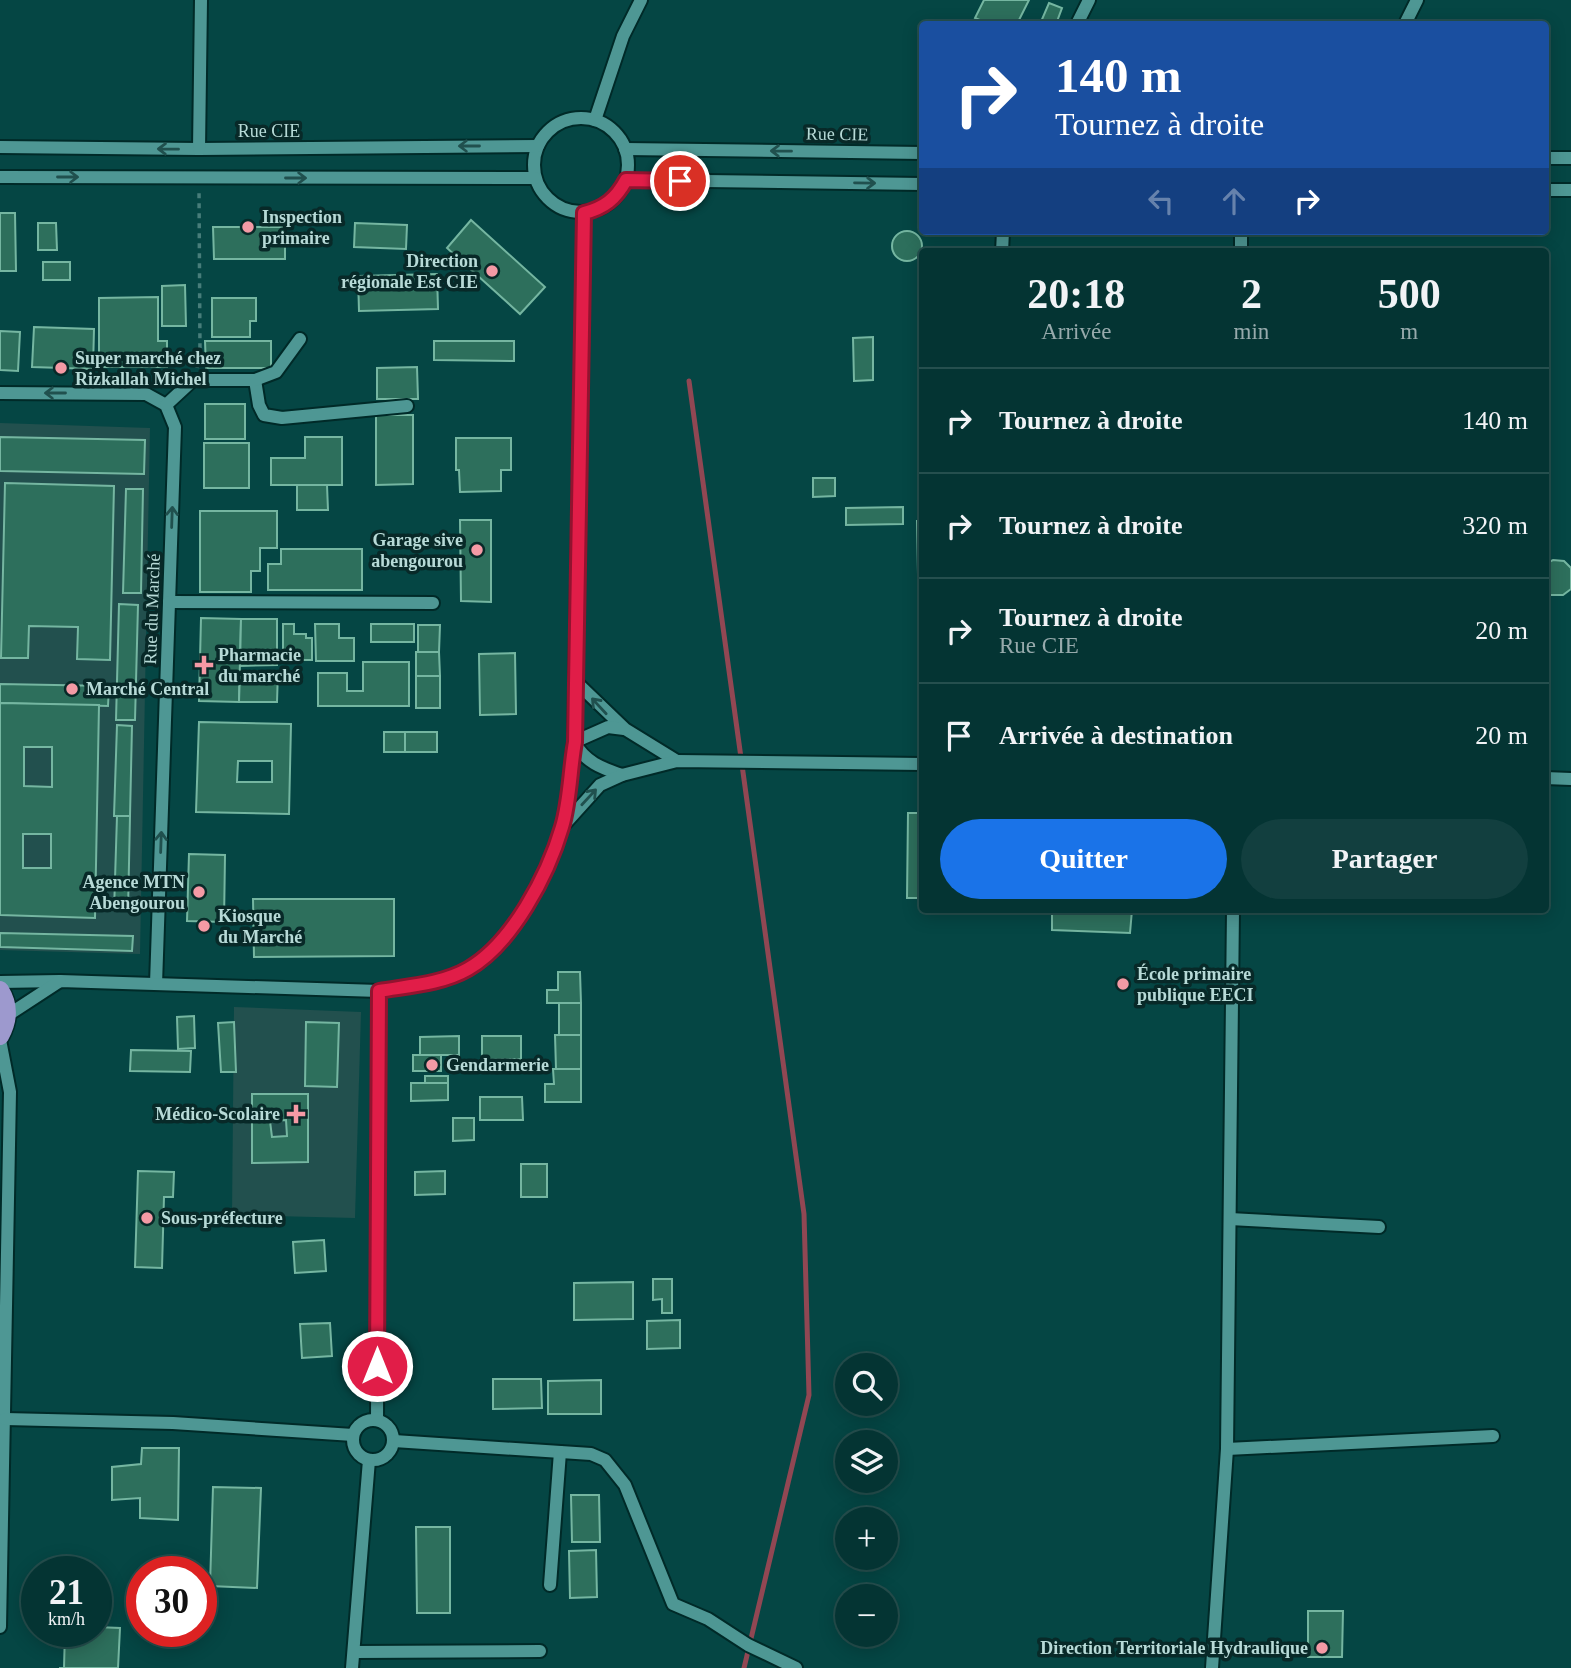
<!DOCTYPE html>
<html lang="fr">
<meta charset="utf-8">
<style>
:root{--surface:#043433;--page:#123f3f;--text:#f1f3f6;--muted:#97aaac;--line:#254f4e;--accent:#1a73e8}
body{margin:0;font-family:"Times New Roman",serif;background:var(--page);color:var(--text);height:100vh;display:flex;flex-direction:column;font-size:26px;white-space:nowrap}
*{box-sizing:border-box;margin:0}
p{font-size:23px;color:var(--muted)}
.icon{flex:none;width:38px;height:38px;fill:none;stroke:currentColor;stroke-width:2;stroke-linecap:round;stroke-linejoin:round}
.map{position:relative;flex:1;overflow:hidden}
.panel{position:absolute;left:919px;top:248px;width:630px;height:665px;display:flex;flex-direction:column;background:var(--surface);border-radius:7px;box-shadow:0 4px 18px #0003,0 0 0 2px var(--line)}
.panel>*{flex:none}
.guide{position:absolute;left:919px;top:21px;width:630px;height:214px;border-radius:7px;box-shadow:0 4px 18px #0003,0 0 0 2px var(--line);background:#1a4fa0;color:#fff;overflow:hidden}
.controls{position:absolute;left:835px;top:1353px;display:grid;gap:14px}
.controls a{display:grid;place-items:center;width:63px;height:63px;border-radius:50%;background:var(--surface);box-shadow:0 4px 18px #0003,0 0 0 2px var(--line);font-size:35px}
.speed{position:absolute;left:21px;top:1556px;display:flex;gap:14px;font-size:35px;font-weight:700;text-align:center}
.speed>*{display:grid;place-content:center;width:91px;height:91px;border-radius:50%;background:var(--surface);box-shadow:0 4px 18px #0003,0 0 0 2px var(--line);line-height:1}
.speed small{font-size:18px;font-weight:400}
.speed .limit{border:10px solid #d22;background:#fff;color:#111}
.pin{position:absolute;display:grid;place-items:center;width:60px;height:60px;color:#fff;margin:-30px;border:4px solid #fff;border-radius:50%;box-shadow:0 2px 7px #0007}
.me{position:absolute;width:77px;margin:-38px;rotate:0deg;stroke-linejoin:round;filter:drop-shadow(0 0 5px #0008)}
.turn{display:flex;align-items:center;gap:24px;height:147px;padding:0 21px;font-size:32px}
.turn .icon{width:91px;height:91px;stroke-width:2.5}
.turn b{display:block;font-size:49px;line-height:60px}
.lanes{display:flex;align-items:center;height:66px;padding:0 21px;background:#0003;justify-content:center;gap:35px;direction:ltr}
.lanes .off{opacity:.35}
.eta{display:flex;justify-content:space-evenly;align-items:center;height:119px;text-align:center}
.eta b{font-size:42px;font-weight:700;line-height:49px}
.button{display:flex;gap:14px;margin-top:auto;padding:14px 21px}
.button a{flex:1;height:80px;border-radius:42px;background:var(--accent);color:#fff;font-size:28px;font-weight:700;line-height:80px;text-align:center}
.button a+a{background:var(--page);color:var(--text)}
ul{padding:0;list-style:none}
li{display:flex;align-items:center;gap:21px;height:105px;padding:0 21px;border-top:2px solid var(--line)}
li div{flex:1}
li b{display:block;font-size:26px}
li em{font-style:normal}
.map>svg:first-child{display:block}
.built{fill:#22504e}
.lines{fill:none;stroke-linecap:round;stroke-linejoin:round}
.stream{stroke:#914753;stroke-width:5}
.building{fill:#2d6f5c;stroke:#75b6a1;stroke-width:2;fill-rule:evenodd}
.minor-casing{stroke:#002a28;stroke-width:16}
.major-casing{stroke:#002a28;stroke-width:21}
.path{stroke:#477d7a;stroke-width:3.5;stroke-dasharray:5 5;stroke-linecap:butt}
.minor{stroke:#4e9794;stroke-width:12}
.major{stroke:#9d99ce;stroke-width:18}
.oneway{stroke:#20504e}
.route-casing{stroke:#92132f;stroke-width:18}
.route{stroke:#e11d48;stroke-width:12}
.poi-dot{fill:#f49aa5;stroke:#082928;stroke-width:2.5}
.labels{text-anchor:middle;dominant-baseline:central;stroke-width:7;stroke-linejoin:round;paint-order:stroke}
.street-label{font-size:18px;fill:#b7dad7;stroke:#082928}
.poi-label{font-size:18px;font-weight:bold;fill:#b7dad7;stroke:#082928;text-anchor:start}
</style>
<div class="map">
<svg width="1571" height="1668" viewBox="0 0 1571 1668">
<rect width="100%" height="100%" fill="#054644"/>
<g class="built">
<path d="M0,423l150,5 -10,526 -140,-4z"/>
<path d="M234,1007l127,5 -6,206 -123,-3z"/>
</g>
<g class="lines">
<path class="stream" d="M689,381l115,833 5,181 -65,273"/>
</g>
<g class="building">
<path d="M984,0h45l-12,24h-28l-14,-6z"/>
<path d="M1049,3l13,5 -6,16h-16z"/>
<path d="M0,213h15l1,58h-16z"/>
<path d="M471,220l74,67 -25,27 -73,-66z"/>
<path d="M38,223h18l1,27h-19z"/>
<path d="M355,223l52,2 -1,24 -52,-2z"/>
<path d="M213,227h72v32h-71z"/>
<circle cx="907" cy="246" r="15"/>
<rect x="43" y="262" width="27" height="18"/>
<path d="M437,274l1,35 -79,2 -1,-35z"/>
<path d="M185,285l1,41h-24v-40z"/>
<path d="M158,297v44h9v26h-68v-69z"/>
<path d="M212,298h44v23h-6v16h-38z"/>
<path d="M34,327l60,2 -1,40 -61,-2z"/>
<path d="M0,331l20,1 -2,39 -18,-1z"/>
<path d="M873,337v43l-19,1 -1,-43z"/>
<path d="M205,341h66v27h-65z"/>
<path d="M434,341h80v20l-80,-1z"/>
<path d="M417,367l1,32h-41v-31z"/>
<rect x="205" y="404" width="40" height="35"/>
<path d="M376,415h37v69l-37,1z"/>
<path d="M0,437l145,3 -1,34 -144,-3z"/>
<path d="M305,437h37v48h-71v-27h34z"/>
<path d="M456,438h55v32h-10v21l-41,1 -1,-22h-3z"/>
<rect x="204" y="443" width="45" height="45"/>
<path d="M813,478h22v18l-22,1z"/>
<path d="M5,483l109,3 -4,174 -33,-1 1,-32 -49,-1 -1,32h-27z"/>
<path d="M297,485h30l1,25h-31z"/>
<path d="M126,489h17l-2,104h-18z"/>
<path d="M903,507v17l-57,1v-17z"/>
<path d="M200,511h77v37h-17v23h-9v21h-51z"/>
<path d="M460,520h31v82l-30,-1z"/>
<path d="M917,521h5v53h-4z"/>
<path d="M281,549h81v41h-94v-26h13z"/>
<path d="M1553,560l11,1 7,7v21l-8,6h-12l-6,-2v-29z"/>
<path d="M119,604l19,1 -3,115h-19z"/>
<path d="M201,618l40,1 -2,83 -40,-1z"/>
<path d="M241,619h36v46l-37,1z"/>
<path d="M283,624h11v10h12v4h6v22h-29z"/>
<path d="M315,624h24v14h15v23h-38z"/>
<rect x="371" y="624" width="43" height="18"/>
<path d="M418,625h22l-1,27h-21z"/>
<path d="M920,648h2v92h-1z"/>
<path d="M416,652h23l1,24h-24z"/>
<path d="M515,653l1,61 -36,1 -1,-61z"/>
<path d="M363,662h46v44h-91v-33h29v18h16z"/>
<path d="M240,671h38l-1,31h-38z"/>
<rect x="416" y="676" width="24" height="32"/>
<path d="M0,684l109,2 -1,20 -108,-3z"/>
<path d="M0,703l99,2 -4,213 -95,-3zM24,747h28v40l-28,-1zM23,834h28v34h-28z"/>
<path d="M199,722l92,2 -2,90 -93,-2zM238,761h34v21h-35z"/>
<path d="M117,725l15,1 -2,90h-16z"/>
<rect x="384" y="732" width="21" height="20"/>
<rect x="405" y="732" width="32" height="20"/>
<path d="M908,813h14v85h-15z"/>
<path d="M117,816h13l-2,95h-14z"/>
<path d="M189,854l36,1 -1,67 -37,-1z"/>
<path d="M253,899h141v57l-140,1z"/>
<path d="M1052,910h80l-2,23 -78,-3z"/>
<path d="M0,933l133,3 -1,15 -132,-4z"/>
<path d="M558,972h22l1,31h-34v-13h11z"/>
<rect x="559" y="1003" width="22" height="32"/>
<path d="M194,1016l1,32 -17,1 -1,-32z"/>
<path d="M234,1022l2,50h-15l-3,-49z"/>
<path d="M306,1022l33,1 -2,64 -32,-1z"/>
<path d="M555,1035h26v34h-25z"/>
<path d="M459,1036v19h-39v-18z"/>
<path d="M482,1036h39v23l-39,1z"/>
<path d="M131,1050l60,1 -1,21 -60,-1z"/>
<rect x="413" y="1055" width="28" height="16"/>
<path d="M553,1069h28v33h-36v-18h9z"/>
<rect x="425" y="1076" width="23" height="7"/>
<path d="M411,1083h37v17l-37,1z"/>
<path d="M252,1094h56v68l-56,1zM286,1120l1,16 -15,1 -2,-16z"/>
<path d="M480,1097h42l1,23h-43z"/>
<path d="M453,1118h21v22l-21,1z"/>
<rect x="521" y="1164" width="26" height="33"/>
<path d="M138,1171l36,1 -1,25h-9l-2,71 -27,-1z"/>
<path d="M445,1171v23l-30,1v-23z"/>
<path d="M324,1240l2,31 -31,2 -2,-31z"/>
<path d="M653,1279h19v34h-10v-14l-9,1z"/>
<path d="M633,1282v37l-59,1v-37z"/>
<path d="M680,1320v28l-33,1v-28z"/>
<path d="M330,1323l2,33 -30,2 -2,-34z"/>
<path d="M493,1379h48l1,29 -49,1z"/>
<path d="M601,1380v34h-53v-33z"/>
<path d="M142,1448h37l-1,72 -38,-2v-20l-28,2v-33l29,-3z"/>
<path d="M213,1487l48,1 -4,100 -47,-2z"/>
<path d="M571,1495h28l1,47h-28z"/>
<path d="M416,1527h34v86h-33z"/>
<path d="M596,1550l1,47 -27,1 -1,-47z"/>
<path d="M1308,1611h35l-1,46h-34z"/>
<path d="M96,1627l24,1 -2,40h-59h5l1,-37h31z"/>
</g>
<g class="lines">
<defs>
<g id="minor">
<path d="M1077,24l12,-24"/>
<path d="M1405,24l12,-24"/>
<circle cx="581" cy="165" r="47"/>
<path d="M595,120l28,-84 18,-36"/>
<path d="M0,147l199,2 339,-3"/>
<path d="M199,149l2,-149"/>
<path d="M625,149l297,4"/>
<path d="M1545,158h26"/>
<path d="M0,177l535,1"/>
<path d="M626,180l296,4"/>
<path d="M1545,190h26"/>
<path d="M1002,252l1,-21"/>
<path d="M1241,252v-21"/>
<path d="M255,380l4,25 5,10 18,3 125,-12"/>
<path d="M0,393l146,1 20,11 9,22 -19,557"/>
<path d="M166,405l27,-25h62l21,-8 24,-33"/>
<path d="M169,602l264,1"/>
<path d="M575,681l50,48 52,32"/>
<path d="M622,775c-21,-7 -37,-13 -48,-33l34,-15 16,2"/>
<path d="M1545,778l26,1"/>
<path d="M563,826l37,-41 22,-10 55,-14 245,3"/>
<path d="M0,982l60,-1 319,10c29,-5 63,-7 89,-22 44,-26 80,-94 94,-142 8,-26 8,-57 12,-85l10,-529"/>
<path d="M8,1015l52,-34"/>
<path d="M0,1040l10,52 -10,535"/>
<path d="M1230,1219l149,8"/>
<path d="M5,1419l168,4 180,12"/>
<circle cx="373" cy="1440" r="20"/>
<path d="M377,1420l2,-429"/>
<path d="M394,1441l197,13 14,6 20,25 48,119 35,15 40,26 48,23"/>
<path d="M1227,1449l266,-13"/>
<path d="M550,1585l10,-133"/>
<path d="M354,1652l186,-1"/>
<path d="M352,1668l17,-208"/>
<path d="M1212,1668l15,-219 6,-539"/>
</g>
<path id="major" d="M0,990c10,16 9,30 0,46"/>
</defs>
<use href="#minor" class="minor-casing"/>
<use href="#major" class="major-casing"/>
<path class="path" d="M197,368l3,-16 -1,-162"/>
<use href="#minor" class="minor"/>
<use href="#major" class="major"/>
</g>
<defs><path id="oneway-shaft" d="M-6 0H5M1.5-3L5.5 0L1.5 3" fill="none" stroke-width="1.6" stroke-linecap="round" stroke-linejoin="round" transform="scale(1.75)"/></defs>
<g class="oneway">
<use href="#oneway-shaft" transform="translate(469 146) rotate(180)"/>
<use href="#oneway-shaft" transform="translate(168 149) rotate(-179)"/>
<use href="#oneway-shaft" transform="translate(781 151) rotate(-179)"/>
<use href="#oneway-shaft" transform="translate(68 177)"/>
<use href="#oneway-shaft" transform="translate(296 178)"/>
<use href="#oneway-shaft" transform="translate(865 183) rotate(1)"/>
<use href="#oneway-shaft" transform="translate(55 393) rotate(-180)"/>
<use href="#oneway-shaft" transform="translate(172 517) rotate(-88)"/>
<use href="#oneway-shaft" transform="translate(599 706) rotate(-133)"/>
<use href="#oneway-shaft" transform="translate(589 797) rotate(-47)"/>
<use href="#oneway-shaft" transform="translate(161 842) rotate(-88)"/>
</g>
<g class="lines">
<defs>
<path id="route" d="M377,1366l2,-375c29,-5 63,-7 89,-22 44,-25 80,-94 94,-142 8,-26 8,-58 13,-85l9,-529c20,-5 32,-14 42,-33l54,1"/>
</defs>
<use href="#route" class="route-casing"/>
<use href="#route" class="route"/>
</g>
<g class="poi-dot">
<circle cx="248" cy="227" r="7"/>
<circle cx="492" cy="271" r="7"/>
<circle cx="61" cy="368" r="7"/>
<circle cx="477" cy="550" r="7"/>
<path d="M200.5 654.5h7v7h7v7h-7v7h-7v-7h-7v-7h7z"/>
<circle cx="72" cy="689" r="7"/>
<circle cx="199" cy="892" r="7"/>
<circle cx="204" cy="926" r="7"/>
<circle cx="1123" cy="984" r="7"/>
<circle cx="432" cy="1065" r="7"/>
<path d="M292.5 1103.5h7v7h7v7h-7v7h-7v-7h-7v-7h7z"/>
<circle cx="147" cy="1218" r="7"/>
<circle cx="1322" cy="1648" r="7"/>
</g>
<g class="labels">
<g class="street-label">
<text x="269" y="131">Rue CIE</text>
<text transform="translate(837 134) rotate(1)">Rue CIE</text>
<text transform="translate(152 609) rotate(-88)">Rue du Marché</text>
</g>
<g class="poi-label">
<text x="262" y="217">Inspection<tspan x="262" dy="21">primaire</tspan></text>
<text x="478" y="261" text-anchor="end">Direction<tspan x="478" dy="21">régionale Est CIE</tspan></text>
<text x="75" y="358">Super marché chez<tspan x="75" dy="21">Rizkallah Michel</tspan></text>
<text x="463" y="540" text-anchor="end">Garage sive<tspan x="463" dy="21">abengourou</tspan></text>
<text x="218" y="655">Pharmacie<tspan x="218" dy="21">du marché</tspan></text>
<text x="86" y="689">Marché Central</text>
<text x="185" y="882" text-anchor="end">Agence MTN<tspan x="185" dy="21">Abengourou</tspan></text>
<text x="218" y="916">Kiosque<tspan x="218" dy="21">du Marché</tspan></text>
<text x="1137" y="974">École primaire<tspan x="1137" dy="21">publique EECI</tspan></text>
<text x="446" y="1065">Gendarmerie</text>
<text x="280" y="1114" text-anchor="end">Médico-Scolaire</text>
<text x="161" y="1218">Sous-préfecture</text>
<text x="1308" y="1648" text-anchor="end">Direction Territoriale Hydraulique</text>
</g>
</g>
</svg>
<div class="controls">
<a><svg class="icon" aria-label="search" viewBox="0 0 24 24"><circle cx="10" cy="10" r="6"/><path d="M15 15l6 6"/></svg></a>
<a><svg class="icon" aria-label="layers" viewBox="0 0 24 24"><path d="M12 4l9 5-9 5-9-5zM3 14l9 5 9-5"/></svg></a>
<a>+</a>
<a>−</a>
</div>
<div class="speed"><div>21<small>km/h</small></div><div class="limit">30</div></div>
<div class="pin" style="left:680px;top:181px;background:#d93025"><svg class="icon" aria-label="arrive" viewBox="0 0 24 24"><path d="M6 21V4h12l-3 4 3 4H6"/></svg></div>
<svg class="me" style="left:377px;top:1366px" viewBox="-20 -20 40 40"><circle r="17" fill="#e11d48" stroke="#fff" stroke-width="3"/><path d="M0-11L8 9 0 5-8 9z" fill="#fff"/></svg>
<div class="guide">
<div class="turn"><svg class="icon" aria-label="right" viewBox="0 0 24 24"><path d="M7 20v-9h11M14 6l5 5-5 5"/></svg><div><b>140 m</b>Tournez à droite</div></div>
<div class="lanes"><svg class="icon off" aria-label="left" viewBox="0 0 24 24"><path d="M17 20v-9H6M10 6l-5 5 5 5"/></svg><svg class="icon off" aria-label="ahead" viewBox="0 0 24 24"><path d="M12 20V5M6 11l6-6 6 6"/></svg><svg class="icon" aria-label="right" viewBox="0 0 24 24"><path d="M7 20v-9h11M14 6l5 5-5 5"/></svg></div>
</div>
<section class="panel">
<div class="eta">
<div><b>20:18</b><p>Arrivée</p></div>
<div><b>2</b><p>min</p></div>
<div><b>500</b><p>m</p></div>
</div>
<ul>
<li><svg class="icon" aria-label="right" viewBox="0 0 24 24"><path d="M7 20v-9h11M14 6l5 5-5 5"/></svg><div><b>Tournez à droite</b></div><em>140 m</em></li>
<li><svg class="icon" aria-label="right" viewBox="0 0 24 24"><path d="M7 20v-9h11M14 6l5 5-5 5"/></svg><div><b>Tournez à droite</b></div><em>320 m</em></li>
<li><svg class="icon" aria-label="right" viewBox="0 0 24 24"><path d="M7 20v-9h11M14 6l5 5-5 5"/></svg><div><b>Tournez à droite</b><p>Rue CIE</p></div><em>20 m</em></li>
<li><svg class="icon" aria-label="arrive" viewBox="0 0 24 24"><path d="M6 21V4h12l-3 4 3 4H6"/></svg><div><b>Arrivée à destination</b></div><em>20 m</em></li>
</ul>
<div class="button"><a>Quitter</a><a>Partager</a></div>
</section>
</div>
